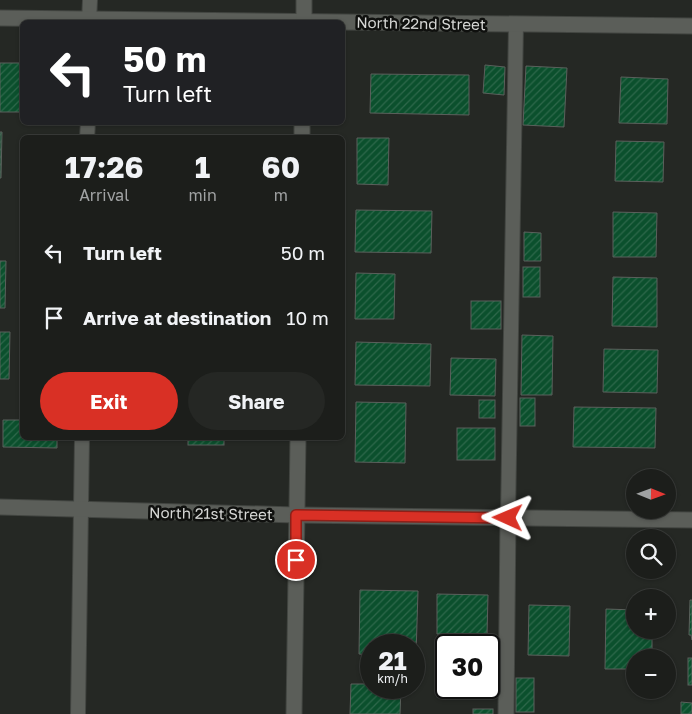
<!DOCTYPE html>
<meta charset="utf-8">
<style>
:root{--surface:#1c1e1b;--page:#252724;--text:#f1f3f6;--muted:#a0a2a3;--line:#3a3c3a;--accent:#d93025}
body{margin:0;font-family:"Golos Text",sans-serif;background:var(--page);color:var(--text);height:100vh;display:flex;flex-direction:column;font-size:19px;white-space:nowrap}
*{box-sizing:border-box;margin:0}
p{font-size:16px;color:var(--muted)}
.icon{flex:none;width:28px;height:28px;fill:none;stroke:currentColor;stroke-width:2;stroke-linecap:round;stroke-linejoin:round}
.map{position:relative;flex:1;overflow:hidden}
.details{position:absolute;left:20px;top:135px;width:325px;height:305px;display:flex;flex-direction:column;background:var(--surface);border-radius:8px;box-shadow:0 1px 4px #0004,0 0 0 1px var(--line)}
.details>*{flex:none}
.top-card{position:absolute;left:20px;top:20px;width:325px;height:105px;border-radius:8px;box-shadow:0 1px 4px #0004,0 0 0 1px var(--line);background:#202124;color:#fff;overflow:hidden}
.needle{width:32px;rotate:91deg}
.controls{position:absolute;left:626px;top:469px;display:grid;gap:10px}
.controls a{display:grid;place-items:center;width:50px;height:50px;border-radius:50%;background:var(--surface);box-shadow:0 1px 4px #0004,0 0 0 1px var(--line);font-size:25px}
.speed{position:absolute;left:360px;top:634px;display:flex;gap:10px;font-size:25px;font-weight:700;text-align:center}
.speed>*{display:grid;place-content:center;width:65px;height:65px;border-radius:50%;background:var(--surface);box-shadow:0 1px 4px #0004,0 0 0 1px var(--line);line-height:1}
.speed small{font-size:12px;font-weight:400}
.speed .limit{border:2px solid #111;border-radius:8px;background:#fff;color:#111}
.pin{position:absolute;display:grid;place-items:center;width:42px;height:42px;color:#fff;margin:-21px;border:2px solid #fff;border-radius:50%;box-shadow:0 1px 5px #0007}
.me{position:absolute;width:55px;margin:-28px;rotate:271deg;stroke-linejoin:round;filter:drop-shadow(0 0 4px #0008)}
.turn{display:flex;align-items:center;gap:18px;height:105px;padding:0 20px;font-size:22px}
.turn .icon{width:65px;height:65px;stroke-width:2.5}
.turn b{display:block;font-size:35px;line-height:42px}
.eta{display:flex;justify-content:space-evenly;align-items:center;height:85px;text-align:center}
.eta b{font-size:30px;font-weight:700;line-height:35px}
.button{display:flex;gap:10px;margin-top:auto;padding:10px 20px}
.button a{flex:1;height:58px;border-radius:30px;background:var(--accent);color:#fff;font-size:20px;font-weight:700;line-height:58px;text-align:center}
.button a+a{background:var(--page);color:var(--text)}
ul{padding:0;list-style:none}
li{display:flex;align-items:center;gap:15px;height:65px;padding:0 20px}
li div{flex:1}
li b{display:block;font-size:19px}
li em{font-style:normal}
.map>svg:first-child{display:block}
.building{fill:url(#building-hatch);stroke:#5b605c}
.lines{fill:none;stroke-linecap:round;stroke-linejoin:round}
.lane-casing{stroke:#424541;stroke-width:16}
.street-casing{stroke:#424541;stroke-width:17}
.lane{stroke:#5b5e59;stroke-width:14}
.street{stroke:#5b5e59;stroke-width:15}
.route-casing{stroke:#8d1f18;stroke-width:12}
.route{stroke:#d93025;stroke-width:9}
.labels{text-anchor:middle;dominant-baseline:central;stroke-width:5;stroke-linejoin:round;paint-order:stroke}
.street-label{font-size:15px;fill:#d7d8d6;stroke:#0f100e}
</style>
<div class="map">
<svg width="692" height="714" viewBox="0 0 692 714">
<defs>
<pattern id="building-hatch" width="6" height="6" patternUnits="userSpaceOnUse" patternTransform="scale(1.25)"><rect width="6" height="6" fill="#0b502d"/><path d="M-1 1l2-2M0 6l6-6M5 7l2-2" fill="none" stroke="#2e684b"/></pattern>
</defs>
<rect width="100%" height="100%" fill="#252824"/>
<g class="building">
<rect x="0" y="63" width="22" height="49"/>
<path d="M485,65l20,2 -1,28 -21,-2z"/>
<path d="M526,66l41,2 -3,59 -41,-2z"/>
<path d="M371,74l98,1v40l-99,-2z"/>
<path d="M621,77l47,2 -1,45 -48,-1z"/>
<path d="M0,132h2l-1,46h-1z"/>
<path d="M357,138h32l-1,47 -31,-1z"/>
<path d="M616,141l48,1 -1,40 -48,-1z"/>
<path d="M356,210l76,1 -1,42 -76,-1z"/>
<path d="M613,212l44,1 -1,44h-43z"/>
<path d="M524,232l17,1v28h-17z"/>
<path d="M0,261h6l-1,47h-5z"/>
<rect x="523" y="267" width="17" height="30"/>
<path d="M356,273l39,1 -1,45h-39z"/>
<path d="M613,277l44,1v49l-45,-1z"/>
<rect x="471" y="301" width="30" height="28"/>
<path d="M0,332h10l-1,47h-9z"/>
<path d="M522,335l31,1 -1,59h-31z"/>
<path d="M356,342l75,2 -1,42 -75,-1z"/>
<path d="M604,349l54,1 -1,43 -54,-1z"/>
<path d="M451,358l45,1 -1,37 -45,-1z"/>
<rect x="520" y="398" width="15" height="28"/>
<rect x="479" y="400" width="16" height="18"/>
<path d="M356,402l50,1 -1,60 -50,-1z"/>
<path d="M574,407l82,1 -1,40 -82,-1z"/>
<path d="M3,420h19v18h35v10l-54,-1z"/>
<rect x="457" y="428" width="38" height="32"/>
<rect x="188" y="438" width="36" height="7"/>
<path d="M360,590l58,1 -2,64h-2v-10h-43v10l-12,-1z"/>
<path d="M437,594l51,1 -1,40 -50,-1z"/>
<path d="M690,600h2v40l-1,-5h-2z"/>
<path d="M529,605l41,1 -1,50 -41,-1z"/>
<path d="M606,609l29,1v20h17v28h-17v11h-30z"/>
<rect x="688" y="658" width="4" height="27"/>
<rect x="516" y="678" width="18" height="34"/>
<path d="M351,684h20v4h30l-1,26h-50z"/>
<path d="M681,702l11,1v11h-11z"/>
<rect x="473" y="709" width="20" height="5"/>
</g>
<g class="lines">
<defs>
<g id="lane">
<path d="M89,22l1,-22"/>
<path d="M87,138l1,-16"/>
<path d="M508,517l8,-493"/>
<path d="M78,714l4,-276"/>
</g>
<g id="street">
<path d="M0,18l692,8"/>
<path d="M304,22v-22"/>
<path d="M302,138v-16"/>
<path d="M0,507l296,8 396,5"/>
<path d="M294,714l4,-276"/>
<path d="M506,714l2,-197"/>
</g>
</defs>
<use href="#lane" class="lane-casing"/>
<use href="#street" class="street-casing"/>
<use href="#lane" class="lane"/>
<use href="#street" class="street"/>
</g>
<g class="lines">
<defs>
<path id="route" d="M296,560v-45l212,3"/>
</defs>
<use href="#route" class="route-casing"/>
<use href="#route" class="route"/>
</g>
<g class="labels">
<g class="street-label">
<text transform="translate(421 23) rotate(1)">North 22nd Street</text>
<text transform="translate(211 513) rotate(1)">North 21st Street</text>
</g>
</g>
</svg>
<div class="controls">
<a><svg class="needle" viewBox="-14 -14 28 28"><path d="M0-13l5 13h-10z" fill="#e53935"/><path d="M0 13l5-13h-10z" fill="#a0a2a3"/></svg></a>
<a><svg class="icon" aria-label="search" viewBox="0 0 24 24"><circle cx="10" cy="10" r="6"/><path d="M15 15l6 6"/></svg></a>
<a>+</a>
<a>−</a>
</div>
<div class="speed"><div>21<small>km/h</small></div><div class="limit">30</div></div>
<div class="pin" style="left:296px;top:560px;background:#d93025"><svg class="icon" aria-label="arrive" viewBox="0 0 24 24"><path d="M6 21V4h12l-3 4 3 4H6"/></svg></div>
<svg class="me" style="left:508px;top:518px" viewBox="-20 -20 40 40"><path d="M0-17L14 15 0 8-14 15z" fill="#d93025" stroke="#fff" stroke-width="4"/></svg>
<div class="top-card">
<div class="turn"><svg class="icon" aria-label="left" viewBox="0 0 24 24"><path d="M17 20v-9H6M10 6l-5 5 5 5"/></svg><div><b>50 m</b>Turn left</div></div>
</div>
<section class="details">
<div class="eta">
<div><b>17:26</b><p>Arrival</p></div>
<div><b>1</b><p>min</p></div>
<div><b>60</b><p>m</p></div>
</div>
<ul>
<li><svg class="icon" aria-label="left" viewBox="0 0 24 24"><path d="M17 20v-9H6M10 6l-5 5 5 5"/></svg><div><b>Turn left</b></div><em>50 m</em></li>
<li><svg class="icon" aria-label="arrive" viewBox="0 0 24 24"><path d="M6 21V4h12l-3 4 3 4H6"/></svg><div><b>Arrive at destination</b></div><em>10 m</em></li>
</ul>
<div class="button"><a>Exit</a><a>Share</a></div>
</section>
</div>
